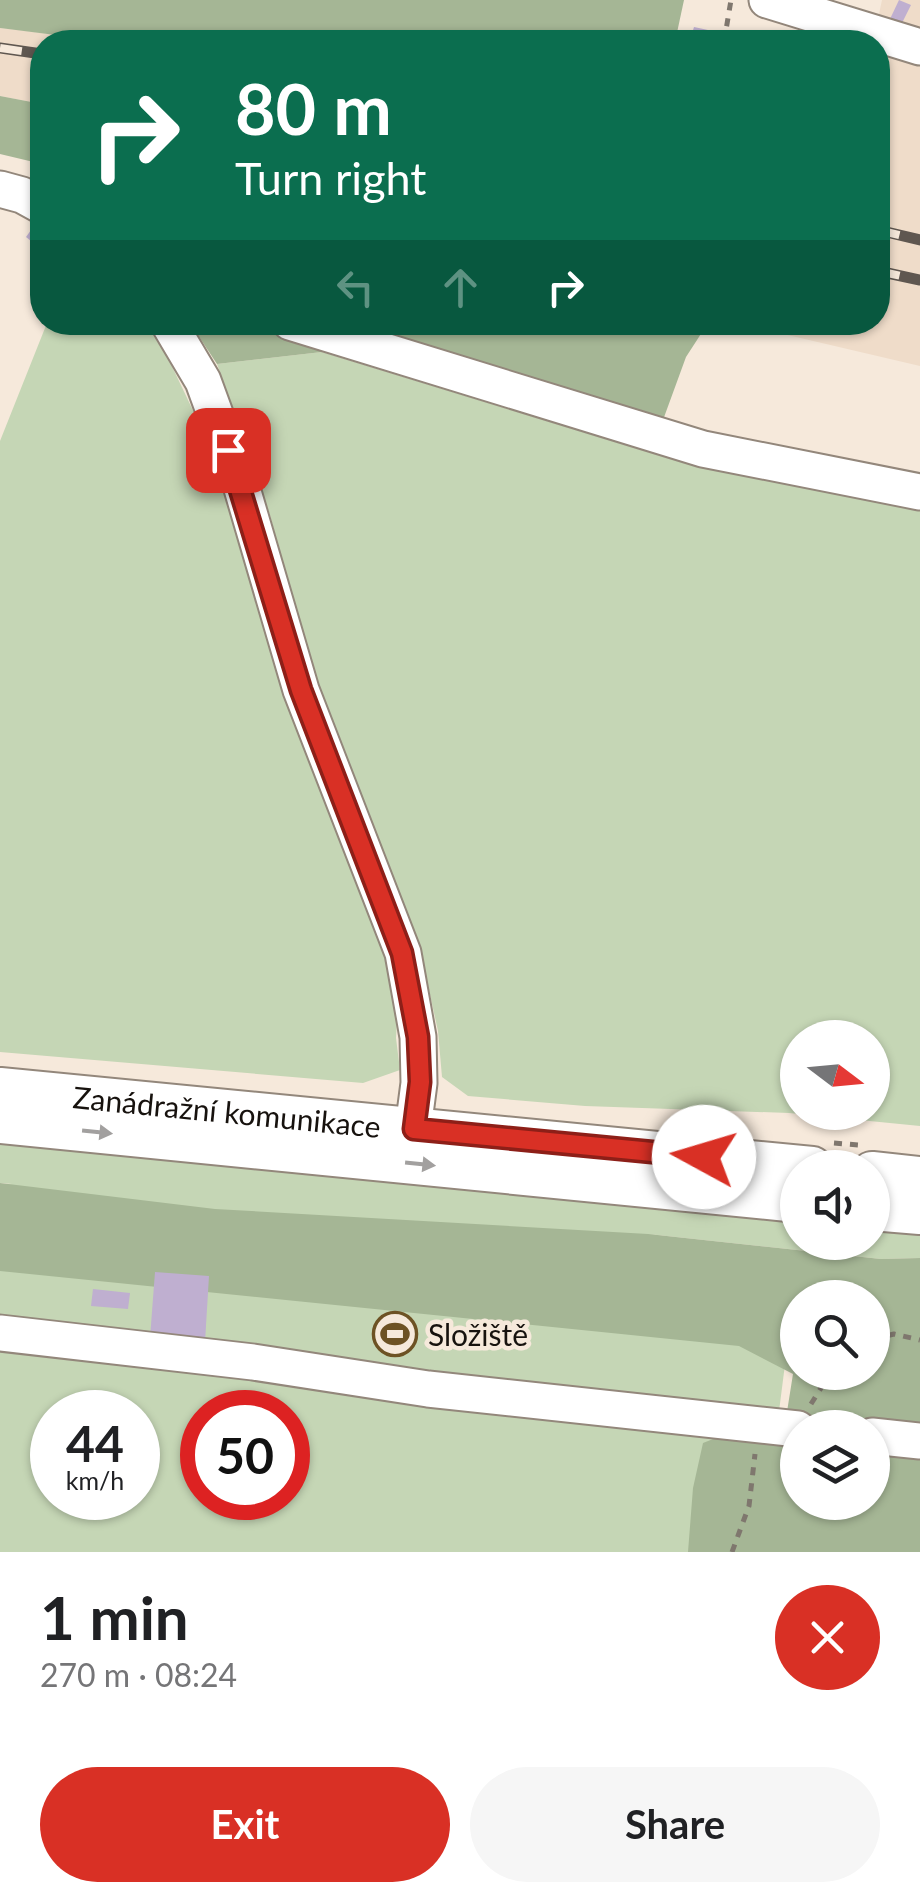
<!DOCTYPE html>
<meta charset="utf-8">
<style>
:root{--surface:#fff;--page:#f6f6f6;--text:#202124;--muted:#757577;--accent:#d93025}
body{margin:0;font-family:Lato,sans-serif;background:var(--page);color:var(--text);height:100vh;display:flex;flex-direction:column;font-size:38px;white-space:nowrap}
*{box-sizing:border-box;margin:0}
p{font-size:32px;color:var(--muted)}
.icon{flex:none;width:55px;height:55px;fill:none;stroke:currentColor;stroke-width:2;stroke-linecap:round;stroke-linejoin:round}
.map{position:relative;height:1552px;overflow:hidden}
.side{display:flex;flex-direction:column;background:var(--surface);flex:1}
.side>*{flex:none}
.guide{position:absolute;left:30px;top:30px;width:860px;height:305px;border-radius:40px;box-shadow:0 2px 8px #0004;background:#0b6e4f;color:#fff;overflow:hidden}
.needle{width:65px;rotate:106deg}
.tools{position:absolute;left:780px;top:1020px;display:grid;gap:20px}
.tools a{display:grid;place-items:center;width:110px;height:110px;border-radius:50%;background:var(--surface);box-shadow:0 2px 8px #0004;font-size:50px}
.speed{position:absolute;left:30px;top:1390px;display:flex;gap:20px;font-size:50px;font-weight:700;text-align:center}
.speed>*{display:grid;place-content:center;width:130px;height:130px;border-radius:50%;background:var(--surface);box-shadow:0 2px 8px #0004;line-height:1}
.speed small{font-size:25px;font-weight:400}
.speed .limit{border:15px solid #d22;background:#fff;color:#111}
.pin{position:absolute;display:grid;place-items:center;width:85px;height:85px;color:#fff;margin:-42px;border-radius:20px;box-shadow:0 5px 15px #0006}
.me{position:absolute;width:110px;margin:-55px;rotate:276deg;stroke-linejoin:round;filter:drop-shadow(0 0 8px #0008)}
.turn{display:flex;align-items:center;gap:35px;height:210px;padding:0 40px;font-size:45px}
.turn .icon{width:130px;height:130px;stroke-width:2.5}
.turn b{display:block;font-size:70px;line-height:85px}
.lanes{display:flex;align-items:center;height:95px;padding:0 40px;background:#0003;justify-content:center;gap:50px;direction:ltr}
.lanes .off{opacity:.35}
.round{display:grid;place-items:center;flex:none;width:105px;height:105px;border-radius:52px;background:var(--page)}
.overview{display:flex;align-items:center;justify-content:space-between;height:170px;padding:0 40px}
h1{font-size:60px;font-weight:700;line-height:75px}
.button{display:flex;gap:20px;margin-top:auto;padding:20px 40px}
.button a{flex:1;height:115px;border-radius:60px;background:var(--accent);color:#fff;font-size:40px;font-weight:700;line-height:115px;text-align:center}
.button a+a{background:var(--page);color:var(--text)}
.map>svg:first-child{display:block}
.built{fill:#efdcc9}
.green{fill:#c5d6b5;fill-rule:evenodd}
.forest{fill:#a5b695;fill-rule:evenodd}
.building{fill:#bfafd0}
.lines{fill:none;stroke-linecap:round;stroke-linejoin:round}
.minor-casing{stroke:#93877b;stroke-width:39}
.major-casing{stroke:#93877b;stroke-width:46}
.path{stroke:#7f776e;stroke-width:5;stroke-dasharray:8 8;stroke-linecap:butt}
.minor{stroke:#fff;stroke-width:35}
.major{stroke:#fff;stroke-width:42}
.rail-casing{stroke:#5f5750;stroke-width:11}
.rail{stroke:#f6e9db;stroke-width:8;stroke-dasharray:22;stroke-linecap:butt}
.oneway{fill:#a2a09f}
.route-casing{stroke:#8d1f18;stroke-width:25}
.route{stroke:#d93025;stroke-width:18}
.labels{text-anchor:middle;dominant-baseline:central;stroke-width:9;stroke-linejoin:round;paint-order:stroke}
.street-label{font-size:30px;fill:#17120e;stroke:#f6e9db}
.poi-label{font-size:30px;fill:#17120e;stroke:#f6e9db;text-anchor:start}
</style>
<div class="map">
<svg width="920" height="1552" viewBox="0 0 920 1552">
<rect width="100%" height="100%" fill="#f6e9db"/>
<g class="built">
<path d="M882,0h38v366l-184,-43 142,-1v-280h-5z"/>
<path d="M0,28l19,2 92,12h-69v62l-42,-8z"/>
</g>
<g class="green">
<path d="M47,323h30l18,11 9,-11h41l23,35 30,63 188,533 12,49 -2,35 4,32 -37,13 -363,-31v-611z"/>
<path d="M322,352l359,110 239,47v617l-131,-13 -204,-7 -117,-10 -26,-19 -4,-46 -19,-86 -105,-265 -44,-165 -53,-151zM798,1038h74v74h-74z"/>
<path d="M0,1141l797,77 1,24h74l1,-17 47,4v29l-39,1 -233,-25 151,21 -38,297h-761v-367l12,-1 -12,-1zM52,1412h86v86h-86zM202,1412h86v86h-86z"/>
</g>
<g class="forest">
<path d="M0,0h684l-9,42h-564l-111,-14z"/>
<path d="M0,96l42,8v60l-42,-10z"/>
<path d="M190,323h119l13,29 -105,12z"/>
<path d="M372,323h336l-22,34 -23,63 -283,-82z"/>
<path d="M0,1183l215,26 433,25 233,25 39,-1v171l-134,-11 7,-44 -54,-28 -739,-75zM798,1298h74v74h-74z"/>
<path d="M731,1432l66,10 1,60h74l1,-54 47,5v99h-232l5,-64 10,-45z"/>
</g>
<g class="building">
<path d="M899,0l12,5 -10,20 -11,-6z"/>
<path d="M694,27l14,3 -3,12 -15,-2z"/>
<path d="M736,33l32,8v1h-35z"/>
<path d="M36,223l6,5v22l-16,-13z"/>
<path d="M155,1272l54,4 -4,66 -55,-4z"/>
<path d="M93,1289l37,4 -2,16 -37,-3z"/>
</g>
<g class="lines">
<defs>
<g id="minor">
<path d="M767,0l153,47"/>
<path d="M0,189l22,6 20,11"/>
<path d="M168,322l35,59 38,104 60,205 102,263 15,84 1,46 -6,46"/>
<path d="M290,322l413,127 217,43"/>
<path d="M0,1333l253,29 175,27 370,40"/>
<path d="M872,1436l48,5"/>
</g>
<g id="major">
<path id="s1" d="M0,1089l812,79"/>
<path d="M0,1122l798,79"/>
<path d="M872,1173l48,5"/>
<path d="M872,1209l48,4"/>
</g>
</defs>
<use href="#minor" class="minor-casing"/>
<use href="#major" class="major-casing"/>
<g class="path">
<path d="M724,42l7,-42"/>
<path d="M834,1143l24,2"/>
<path d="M872,1339l22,-5 26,6"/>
<path d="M811,1404l20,-32"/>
<path d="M732,1552l17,-46 6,-52"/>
</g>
<use href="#minor" class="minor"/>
<use href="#major" class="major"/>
<defs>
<g id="rail">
<path d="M0,48l42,6"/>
<path d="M878,230l42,10"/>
<path d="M878,271l42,9"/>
</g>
</defs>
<use href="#rail" class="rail-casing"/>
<use href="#rail" class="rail"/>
</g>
<defs><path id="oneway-solid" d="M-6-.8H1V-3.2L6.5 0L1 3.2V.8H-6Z" transform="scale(2.5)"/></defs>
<g class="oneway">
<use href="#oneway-solid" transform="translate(97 1132) rotate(6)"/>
<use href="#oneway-solid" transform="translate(420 1164) rotate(6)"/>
</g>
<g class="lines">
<defs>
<path id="route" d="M228,450l73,240 101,263 16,84 2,45 -6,47 290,28"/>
</defs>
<use href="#route" class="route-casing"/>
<use href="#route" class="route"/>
</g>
<defs>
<symbol id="stadium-ring" viewBox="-11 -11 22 22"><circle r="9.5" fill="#f6e9db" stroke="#6d5224" stroke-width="1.5"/><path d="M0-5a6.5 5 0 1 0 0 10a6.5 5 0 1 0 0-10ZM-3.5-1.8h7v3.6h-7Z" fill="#6d5224"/></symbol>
</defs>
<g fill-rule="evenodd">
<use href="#stadium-ring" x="370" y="1309" width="50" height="50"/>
</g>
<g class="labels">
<g class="street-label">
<text stroke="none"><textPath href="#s1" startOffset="228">Zanádražní komunikace</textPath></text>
</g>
<g class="poi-label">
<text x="428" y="1334">Složiště</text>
</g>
</g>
</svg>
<div class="tools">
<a><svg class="needle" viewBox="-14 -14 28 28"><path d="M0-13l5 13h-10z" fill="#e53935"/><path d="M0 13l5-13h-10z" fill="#757577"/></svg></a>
<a><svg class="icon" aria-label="sound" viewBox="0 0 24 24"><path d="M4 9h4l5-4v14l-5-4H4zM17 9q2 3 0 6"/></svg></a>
<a><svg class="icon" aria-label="search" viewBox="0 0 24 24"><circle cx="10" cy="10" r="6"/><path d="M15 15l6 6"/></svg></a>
<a><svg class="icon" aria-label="layers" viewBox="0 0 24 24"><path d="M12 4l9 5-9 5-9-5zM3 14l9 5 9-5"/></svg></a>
</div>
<div class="speed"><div>44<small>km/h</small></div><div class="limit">50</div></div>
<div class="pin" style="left:228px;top:450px;background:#d93025"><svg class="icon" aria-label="arrive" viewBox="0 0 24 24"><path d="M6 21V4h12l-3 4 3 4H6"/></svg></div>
<svg class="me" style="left:704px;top:1157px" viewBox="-20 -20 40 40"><circle r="19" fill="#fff"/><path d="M0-13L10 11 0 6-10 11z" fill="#d93025"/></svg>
<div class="guide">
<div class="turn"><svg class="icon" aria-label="right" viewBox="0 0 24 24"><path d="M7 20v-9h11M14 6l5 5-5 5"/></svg><div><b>80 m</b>Turn right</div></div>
<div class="lanes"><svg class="icon off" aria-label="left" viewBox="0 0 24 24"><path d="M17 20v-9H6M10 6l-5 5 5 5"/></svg><svg class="icon off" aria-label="ahead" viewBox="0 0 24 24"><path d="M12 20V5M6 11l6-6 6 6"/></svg><svg class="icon" aria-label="right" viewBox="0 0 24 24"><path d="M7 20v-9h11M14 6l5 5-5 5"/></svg></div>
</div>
</div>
<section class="side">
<div class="overview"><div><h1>1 min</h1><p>270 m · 08:24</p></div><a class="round" style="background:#d93025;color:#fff"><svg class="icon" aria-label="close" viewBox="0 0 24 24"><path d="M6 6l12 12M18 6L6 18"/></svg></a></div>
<div class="button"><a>Exit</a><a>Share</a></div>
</section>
